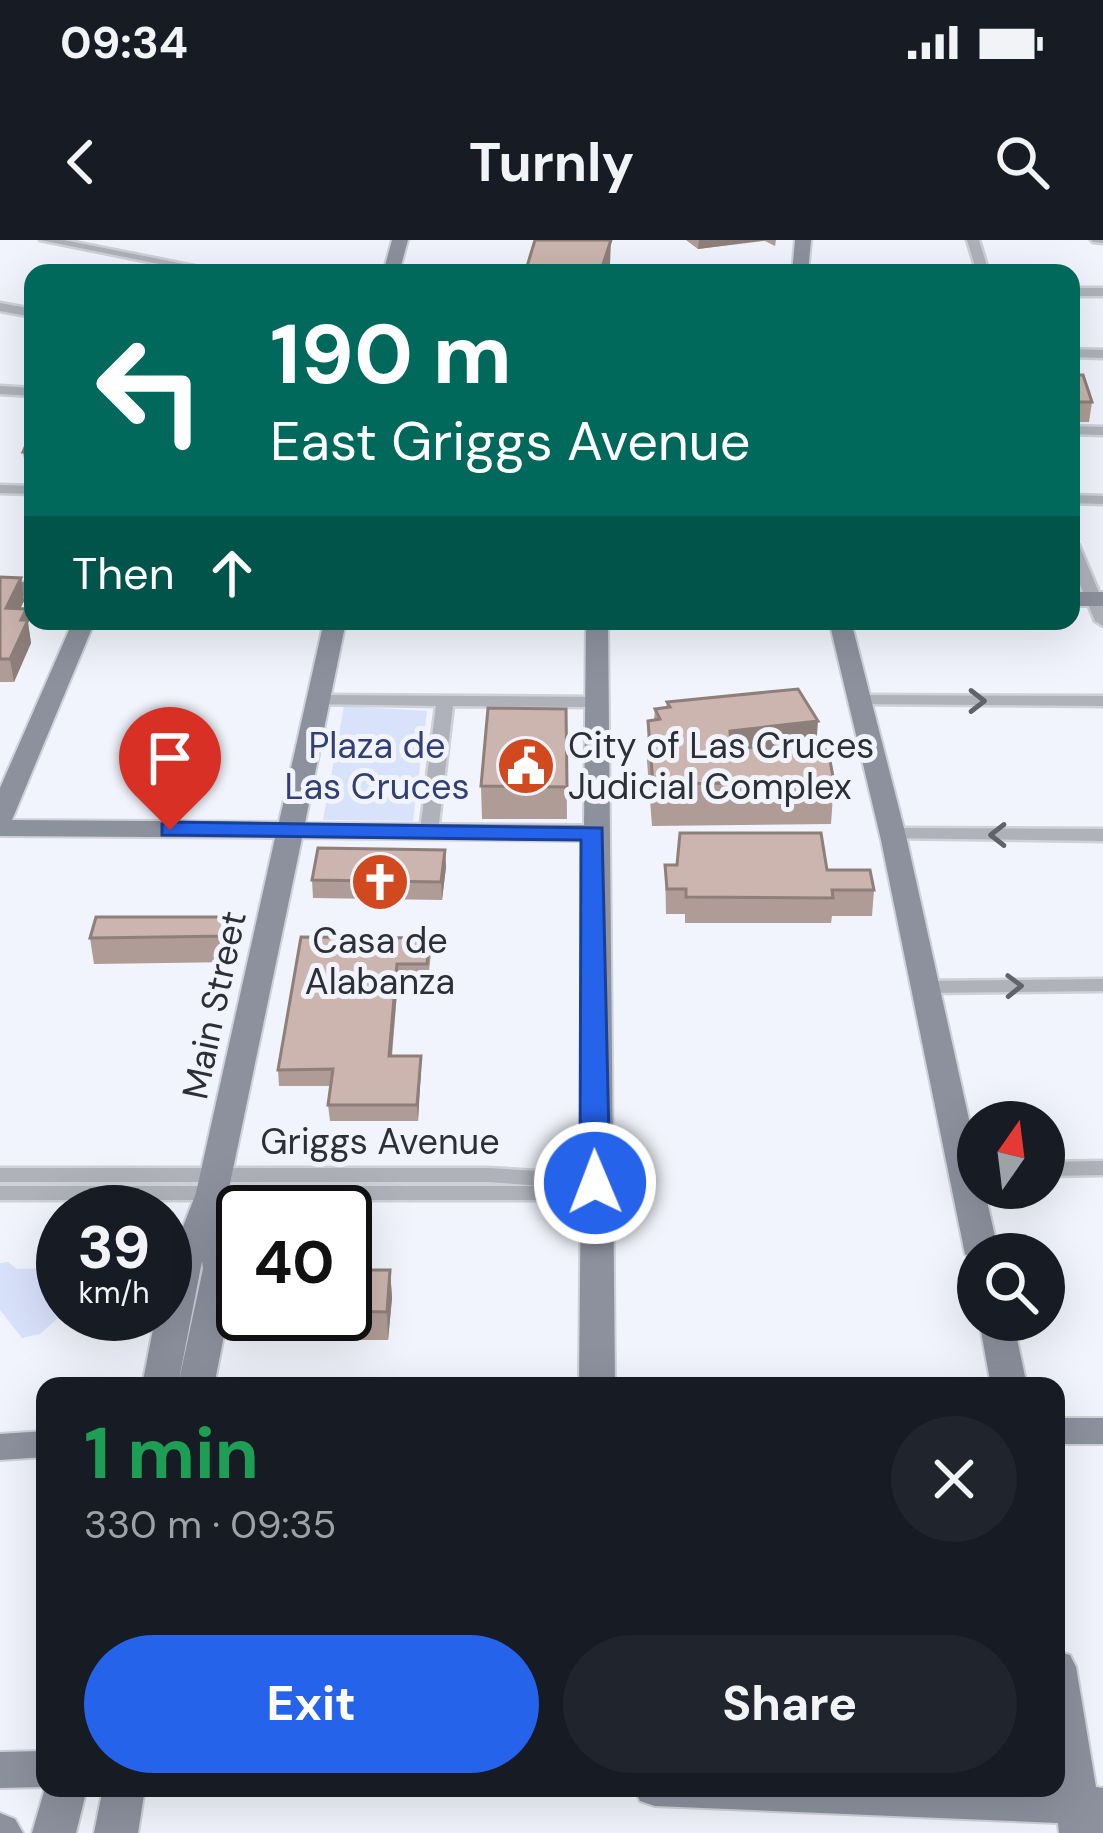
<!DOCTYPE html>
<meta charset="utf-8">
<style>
:root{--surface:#171b24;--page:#20242c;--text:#f1f3f6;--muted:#9ea1a6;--accent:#2563eb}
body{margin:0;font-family:"DM Sans",sans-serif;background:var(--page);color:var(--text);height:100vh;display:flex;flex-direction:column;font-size:45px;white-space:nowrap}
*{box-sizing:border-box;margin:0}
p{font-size:39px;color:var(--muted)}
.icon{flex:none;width:66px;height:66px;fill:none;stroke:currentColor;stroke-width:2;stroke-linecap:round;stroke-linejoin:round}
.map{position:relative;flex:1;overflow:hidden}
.panel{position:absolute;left:36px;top:1137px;width:1029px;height:420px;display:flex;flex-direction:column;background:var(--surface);border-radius:24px;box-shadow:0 12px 48px #0002}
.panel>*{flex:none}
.hud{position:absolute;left:24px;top:24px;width:1056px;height:366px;border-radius:24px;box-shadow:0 12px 48px #0002;background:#00695c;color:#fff;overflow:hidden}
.needle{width:78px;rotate:14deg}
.fabs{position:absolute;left:957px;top:861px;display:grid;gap:24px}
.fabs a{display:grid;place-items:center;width:108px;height:108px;border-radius:50%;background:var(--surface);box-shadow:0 12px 48px #0002;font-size:60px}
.speed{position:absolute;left:36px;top:945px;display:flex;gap:24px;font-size:60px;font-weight:700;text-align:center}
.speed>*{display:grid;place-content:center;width:156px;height:156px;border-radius:50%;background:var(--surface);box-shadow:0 12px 48px #0002;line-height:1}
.speed small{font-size:30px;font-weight:400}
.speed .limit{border:6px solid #111;border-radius:18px;background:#fff;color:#111}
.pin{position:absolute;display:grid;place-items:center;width:102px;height:102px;color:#fff;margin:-123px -51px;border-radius:50% 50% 50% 0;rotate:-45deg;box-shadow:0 0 12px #0007}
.pin .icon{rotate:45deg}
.me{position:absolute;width:132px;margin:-66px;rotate:359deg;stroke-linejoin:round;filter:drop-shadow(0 0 9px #0008)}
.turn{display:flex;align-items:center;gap:42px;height:252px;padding:0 48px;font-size:54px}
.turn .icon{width:156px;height:156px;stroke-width:2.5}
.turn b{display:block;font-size:84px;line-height:102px}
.then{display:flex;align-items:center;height:114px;padding:0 48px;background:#0003;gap:24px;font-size:45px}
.round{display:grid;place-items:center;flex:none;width:126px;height:126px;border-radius:63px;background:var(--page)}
.headline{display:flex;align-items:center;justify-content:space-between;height:204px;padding:0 48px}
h1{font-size:72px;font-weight:700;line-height:90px;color:#1e9e55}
.cta{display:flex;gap:24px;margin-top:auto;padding:24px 48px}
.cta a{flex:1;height:138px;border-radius:72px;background:var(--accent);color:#fff;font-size:48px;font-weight:700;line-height:138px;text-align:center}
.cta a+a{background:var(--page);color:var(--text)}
.status{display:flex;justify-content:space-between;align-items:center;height:84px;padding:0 60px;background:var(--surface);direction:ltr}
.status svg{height:33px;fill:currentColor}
header{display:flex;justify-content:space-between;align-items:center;height:156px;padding:0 48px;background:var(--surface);font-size:54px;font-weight:700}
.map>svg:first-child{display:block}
.green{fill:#d9e2fb}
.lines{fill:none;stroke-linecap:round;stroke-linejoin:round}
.street-casing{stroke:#ced1d8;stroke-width:5}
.secondary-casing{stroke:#ced1d8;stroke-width:4}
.street{fill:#afb2ba;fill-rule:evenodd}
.secondary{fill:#8d919e;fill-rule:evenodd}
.wall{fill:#af9c96}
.shaded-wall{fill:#8e7f7a}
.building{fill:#cbb5ae;stroke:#8e7f7a;stroke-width:3}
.oneway{stroke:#61636b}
.route{fill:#2563eb;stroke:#184099;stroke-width:3}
.labels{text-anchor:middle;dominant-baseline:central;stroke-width:10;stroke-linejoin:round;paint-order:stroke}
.park-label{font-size:36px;fill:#303f76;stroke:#f1f4fc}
.poi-label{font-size:36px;fill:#2d2f36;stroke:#f1f4fc;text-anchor:start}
.street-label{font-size:36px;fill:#2d2f36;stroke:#f1f4fc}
</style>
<div class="status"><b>09:34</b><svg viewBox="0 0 49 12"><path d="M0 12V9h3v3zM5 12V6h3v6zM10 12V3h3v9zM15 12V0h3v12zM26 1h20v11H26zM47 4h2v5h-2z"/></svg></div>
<header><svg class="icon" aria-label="back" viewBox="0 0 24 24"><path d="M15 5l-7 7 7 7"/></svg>Turnly<svg class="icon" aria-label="search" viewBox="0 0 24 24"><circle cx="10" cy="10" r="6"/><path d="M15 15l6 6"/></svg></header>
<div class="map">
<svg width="1103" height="1593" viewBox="0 0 1103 1593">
<rect width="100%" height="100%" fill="#f1f4fc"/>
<g class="green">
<path d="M344,466l83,5 -14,110 -90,-1z"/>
<path d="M8,1022l9,7 35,-1 11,13 -3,35 -20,18 -18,4 -22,-28v-47z"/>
</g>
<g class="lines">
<defs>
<g id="street">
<path d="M40,0h24l165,33h-25z"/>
<path d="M967,0h12l10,33h-12z"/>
<path d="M1091,0h12v3l-10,-1z"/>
<rect x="1071" y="48" width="32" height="8"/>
<path d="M0,63l33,6v8l-33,-6z"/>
<path d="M1071,109l32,1v8l-32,-1z"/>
<path d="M0,146l33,2v8l-33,-2z"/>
<path d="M1071,186l32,1v8l-32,-1z"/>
<path d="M0,245l33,1v8l-33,-1z"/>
<path d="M1071,255l32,1v8l-32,-1z"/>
<path d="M1071,300l8,5 24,57v24l-8,-5 -24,-58z"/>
<path d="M318,455l280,2 8,5 -8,5 -145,-1 -15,125 -9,6 -9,-6 16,-125 -124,-2 -2,-4z"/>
<path d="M860,455l243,1v10l-249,-2 -2,-4z"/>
<path d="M893,588l210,1v12l-217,-3 -2,-4z"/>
<path d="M1103,739v12l-179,2 -10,-6 10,-6z"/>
<path d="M1103,921v14l-59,1v-14z"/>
<path d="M0,928h488l83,5 10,5 14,-2 11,7 -3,5 -61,12h-542v-14h543l-55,-4h-488z"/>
</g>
<g id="secondary">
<path d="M392,0h16l-9,33h-16z"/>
<path d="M795,0h16l-3,33h-16z"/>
<rect x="0" y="342" width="33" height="14"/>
<rect x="1071" y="352" width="32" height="14"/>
<path d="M73,381h22l-83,199 267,2 45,-201h22l-41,202 279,2 2,-204h22l7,765h-36l5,-545 -282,-3 -74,355 9,76 -23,117h-72l14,-72h9v-40l31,-81 79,-355 -275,-2v-48zM202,1021l1,8 -25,116z"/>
<path d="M829,381h22l56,219 71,320v28h6l15,66h-21v10l-13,-10 -84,-414z"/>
<path d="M979,1080h34l14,66h-36z"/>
<rect x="1056" y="1178" width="47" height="26"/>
<path d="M45,1191v26l-45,3v-26z"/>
<path d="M1056,1411l14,4 6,12 20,120 7,1v45h-44l-1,-10 -403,-17 -15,-5 -6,-13h422z"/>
<path d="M45,1511v36l-45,1v-36z"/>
<path d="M45,1548h42l-11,45h-44z"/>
<path d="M103,1548h42l-7,45h-44z"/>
<path d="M0,1573l15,6 8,14h-23z"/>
</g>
</defs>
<use href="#street" class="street-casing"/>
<use href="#secondary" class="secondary-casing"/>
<use href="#street" class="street"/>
<use href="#secondary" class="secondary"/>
</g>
<g class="wall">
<path d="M686,0h90l-1,6 -10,-5 -67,8z"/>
<path d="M1071,135l21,27 -3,20h-18z"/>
<path d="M33,189v44h-7l-3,-21z"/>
<path d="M0,337l21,1 3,23 -4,8h6l5,34 -17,39h-14z"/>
<path d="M667,462l149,48 18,32 -3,42 -179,2 -5,-65 1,-40 6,-1 1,-11 11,-1z"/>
<path d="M566,469l1,110h-85l-1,-33z"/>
<path d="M445,610l1,17 -4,33 -129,-2 -1,-18z"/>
<path d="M665,625l162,5 47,20 -2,26h-40l-1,7h-146v-9h-19z"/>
<path d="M237,677l2,26 -4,19 -141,2 -4,-26z"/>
<path d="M301,697l129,1 1,16 -3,26h-30l-6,76h29l-3,65h-88l-2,-16 3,-19h-52l-1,-16z"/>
<path d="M243,1030v44h102v-44h45l2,28 -4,42h-156l-3,-29z"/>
</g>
<g class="shaded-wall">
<path d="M611,0l-1,24 -2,9h-8z"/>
<path d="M699,0h66l-67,9z"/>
<path d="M21,338l3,23 -15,30 -3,-23z"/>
<path d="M26,369l5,34 -17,39 -4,-23 11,-39z"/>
<path d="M818,481l-3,40 -87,10 2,-40z"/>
<path d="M445,610l1,17 -4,33 -1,-18z"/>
<path d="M237,677l2,26 -4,19 -3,-26z"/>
<path d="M397,724l1,16 -8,92 -1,-16z"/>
<path d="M421,816v16l-3,49 -1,-16z"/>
<path d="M390,1030l2,28 -4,42 -1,-28z"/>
</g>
<g class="building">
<path d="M535,0h76l-11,33h-75z"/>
<path d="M1071,135h12l9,27h-21z"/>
<path d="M33,189v23h-10z"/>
<path d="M0,337l21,1 -15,30 20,1 -5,11h7l-18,39h-10z"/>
<path d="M798,449l20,32 -88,10 1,16 97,3 6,32 -181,2 -5,-63 12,-2 -5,-10 15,-2 -3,-5z"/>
<path d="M488,468l78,1 1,78 -86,-1z"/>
<path d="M680,593h141l6,37h43l4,20h-42l1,8 -147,-1v-8h-19l-2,-24h12z"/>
<path d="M318,608l127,2 -4,32 -129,-2z"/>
<path d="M96,677h141l-5,19 -142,2z"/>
<path d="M301,697l129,1 -3,26h-30l-8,92h32l-4,49h-89l5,-36 -55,1z"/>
<path d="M236,1030h7v41h-14z"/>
<path d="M345,1030h45l-3,42 -42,-1z"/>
</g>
<defs><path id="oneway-chevron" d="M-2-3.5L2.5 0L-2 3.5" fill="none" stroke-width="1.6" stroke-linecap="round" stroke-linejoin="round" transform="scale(3)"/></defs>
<g class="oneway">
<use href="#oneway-chevron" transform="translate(977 461)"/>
<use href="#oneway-chevron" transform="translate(998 595) rotate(-180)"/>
<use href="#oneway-chevron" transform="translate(1014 746) rotate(-1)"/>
</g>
<path class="route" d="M170,582l432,6 8,355 -4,7h-21l-5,-7 1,-343 -419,-5v-11z"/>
<defs>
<symbol id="civic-disc" viewBox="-11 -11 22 22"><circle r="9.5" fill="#d1491f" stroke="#f1f4fc"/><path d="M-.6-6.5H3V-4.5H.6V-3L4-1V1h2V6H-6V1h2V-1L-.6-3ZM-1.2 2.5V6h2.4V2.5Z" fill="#fff"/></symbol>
<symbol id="church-disc" viewBox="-11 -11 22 22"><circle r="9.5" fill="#d1491f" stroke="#f1f4fc"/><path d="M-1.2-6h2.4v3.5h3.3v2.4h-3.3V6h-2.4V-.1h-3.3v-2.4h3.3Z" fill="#fff"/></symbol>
</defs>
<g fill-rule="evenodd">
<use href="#civic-disc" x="493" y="493" width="66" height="66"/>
<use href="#church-disc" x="347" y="609" width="66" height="66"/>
</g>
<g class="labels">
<g class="park-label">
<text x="377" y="505">Plaza de<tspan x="377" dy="41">Las Cruces</tspan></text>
</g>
<g class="poi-label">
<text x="568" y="505">City of Las Cruces<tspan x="568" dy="41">Judicial Complex</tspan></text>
<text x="380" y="700" text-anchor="middle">Casa de<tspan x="380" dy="41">Alabanza</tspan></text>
</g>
<g class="street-label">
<text transform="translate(214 765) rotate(-78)">Main Street</text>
<text x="380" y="901">Griggs Avenue</text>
</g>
</g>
</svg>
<div class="fabs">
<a><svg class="needle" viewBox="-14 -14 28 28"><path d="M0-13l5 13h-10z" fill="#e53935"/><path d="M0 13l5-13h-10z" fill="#9ea1a6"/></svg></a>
<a><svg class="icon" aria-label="search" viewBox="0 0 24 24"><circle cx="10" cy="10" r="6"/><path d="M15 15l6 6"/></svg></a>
</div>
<div class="speed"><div>39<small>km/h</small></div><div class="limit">40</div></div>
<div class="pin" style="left:170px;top:590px;background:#d93025"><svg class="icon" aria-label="arrive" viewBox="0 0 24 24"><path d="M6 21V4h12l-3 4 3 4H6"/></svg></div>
<svg class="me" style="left:595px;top:943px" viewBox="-20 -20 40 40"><circle r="17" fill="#2563eb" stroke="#fff" stroke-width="3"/><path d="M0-11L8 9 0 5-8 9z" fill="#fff"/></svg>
<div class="hud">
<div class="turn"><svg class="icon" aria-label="left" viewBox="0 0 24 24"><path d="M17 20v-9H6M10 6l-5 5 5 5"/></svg><div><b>190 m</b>East Griggs Avenue</div></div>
<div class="then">Then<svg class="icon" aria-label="ahead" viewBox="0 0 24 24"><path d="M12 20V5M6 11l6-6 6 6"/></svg></div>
</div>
<section class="panel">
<div class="headline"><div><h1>1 min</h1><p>330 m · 09:35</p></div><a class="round"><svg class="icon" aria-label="close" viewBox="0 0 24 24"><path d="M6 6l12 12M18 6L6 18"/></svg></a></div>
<div class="cta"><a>Exit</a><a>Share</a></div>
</section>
</div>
